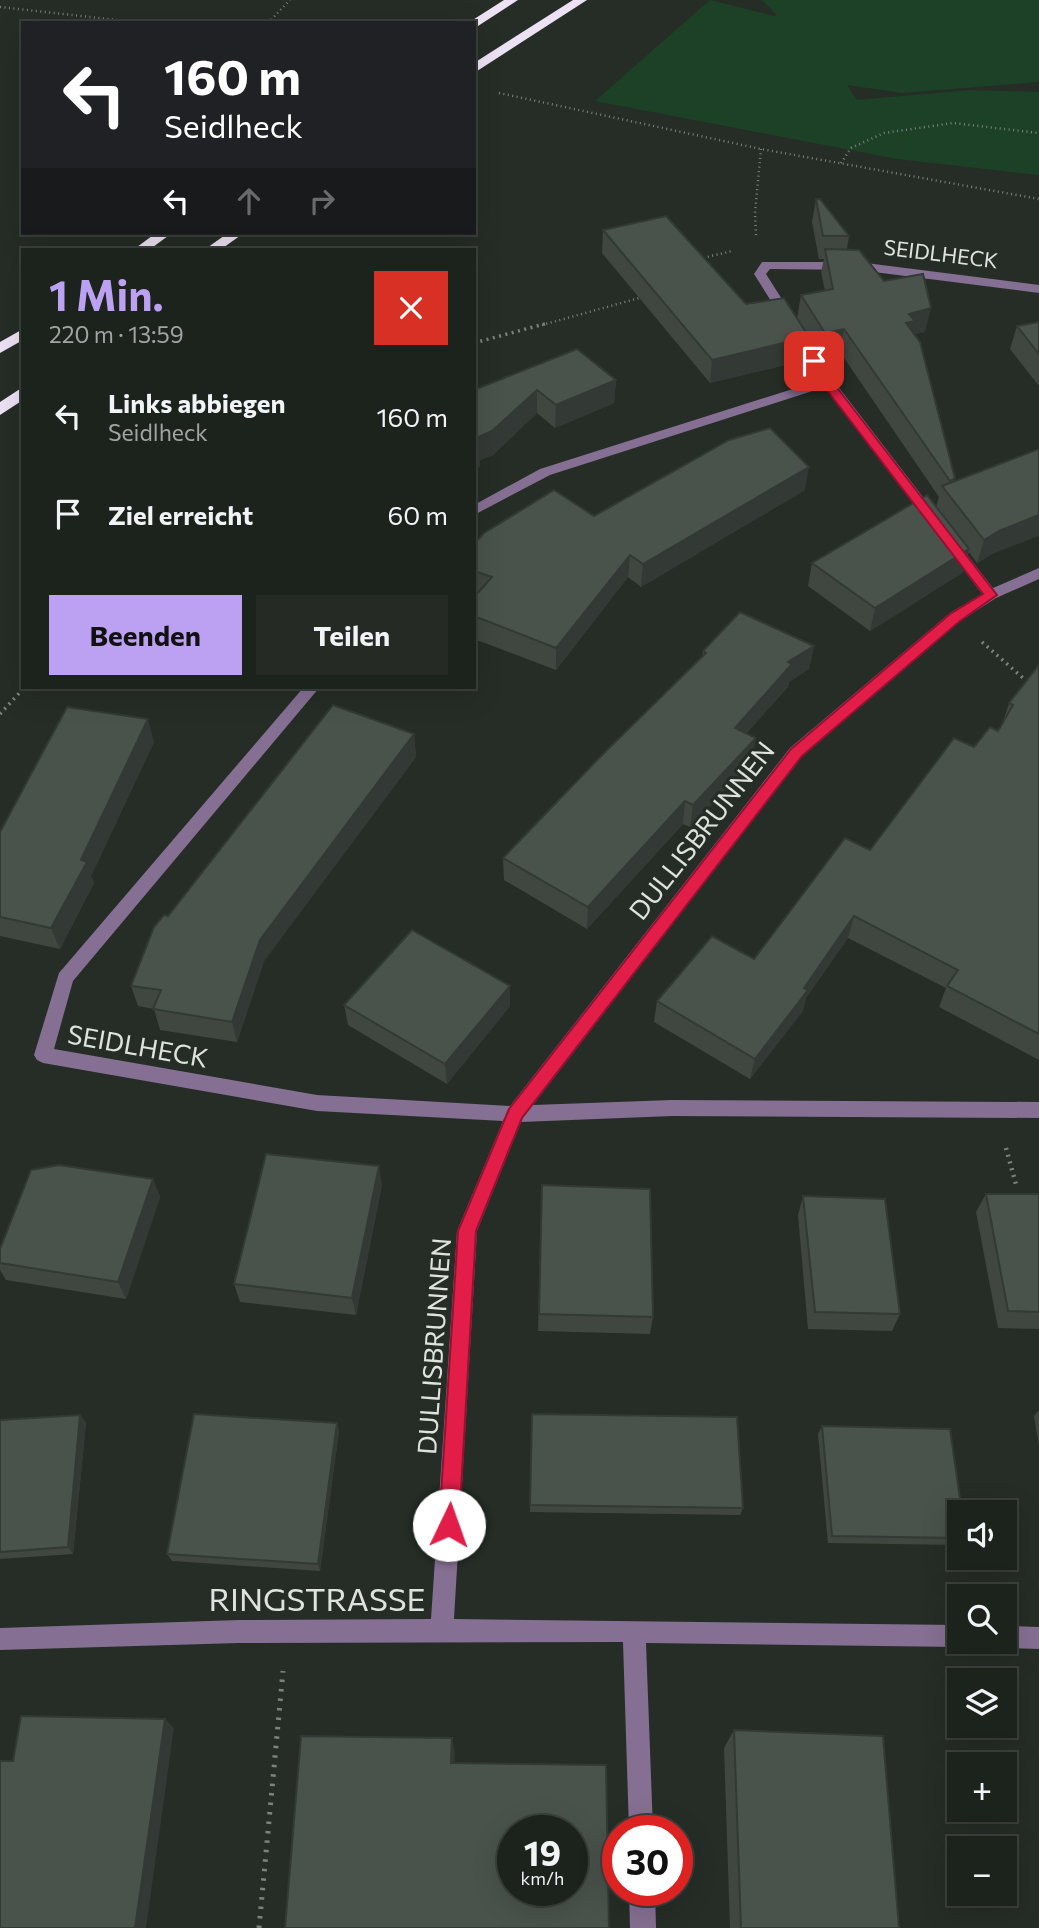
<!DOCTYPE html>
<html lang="de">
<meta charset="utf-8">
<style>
:root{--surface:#1c221c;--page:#252a25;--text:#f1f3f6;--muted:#a0a4a3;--line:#3a3f3b;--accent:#bca0f2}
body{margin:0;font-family:Commissioner,sans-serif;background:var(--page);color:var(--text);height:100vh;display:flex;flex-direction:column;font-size:26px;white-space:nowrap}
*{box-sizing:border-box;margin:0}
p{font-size:23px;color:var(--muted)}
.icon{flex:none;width:38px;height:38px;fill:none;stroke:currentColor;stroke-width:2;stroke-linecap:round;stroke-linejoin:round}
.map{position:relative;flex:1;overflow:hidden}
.details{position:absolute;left:21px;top:248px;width:455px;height:441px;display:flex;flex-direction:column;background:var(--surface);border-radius:0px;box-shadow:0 7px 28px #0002,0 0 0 2px var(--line)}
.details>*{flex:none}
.banner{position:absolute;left:21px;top:21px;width:455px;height:214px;border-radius:0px;box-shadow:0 7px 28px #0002,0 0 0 2px var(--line);background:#202124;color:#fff;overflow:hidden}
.fabs{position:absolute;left:947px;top:1500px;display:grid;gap:14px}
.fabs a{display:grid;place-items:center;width:70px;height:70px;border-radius:0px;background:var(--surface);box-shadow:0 7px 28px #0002,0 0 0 2px var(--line);font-size:35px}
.speed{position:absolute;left:497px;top:1815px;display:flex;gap:14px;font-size:35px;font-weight:700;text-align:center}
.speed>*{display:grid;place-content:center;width:91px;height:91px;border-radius:50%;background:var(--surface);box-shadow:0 7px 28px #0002,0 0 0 2px var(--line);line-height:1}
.speed small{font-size:18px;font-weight:400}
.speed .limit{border:10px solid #d22;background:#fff;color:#111}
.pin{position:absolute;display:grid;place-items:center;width:60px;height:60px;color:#fff;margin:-30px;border-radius:14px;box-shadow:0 4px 10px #0006}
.me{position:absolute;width:77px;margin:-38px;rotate:3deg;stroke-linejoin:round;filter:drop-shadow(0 0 5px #0008)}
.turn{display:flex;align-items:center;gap:24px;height:147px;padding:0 28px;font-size:32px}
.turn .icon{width:91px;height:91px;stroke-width:2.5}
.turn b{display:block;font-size:49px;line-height:60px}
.lanes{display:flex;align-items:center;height:66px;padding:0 28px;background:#0003;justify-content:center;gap:35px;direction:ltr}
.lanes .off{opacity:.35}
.round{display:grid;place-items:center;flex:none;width:74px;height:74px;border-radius:0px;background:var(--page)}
.summary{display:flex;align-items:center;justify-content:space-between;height:119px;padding:0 28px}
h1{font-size:42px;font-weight:700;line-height:52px;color:var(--accent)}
.action{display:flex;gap:14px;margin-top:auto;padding:14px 28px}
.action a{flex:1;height:80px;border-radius:0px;background:var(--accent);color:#111;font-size:28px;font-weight:700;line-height:80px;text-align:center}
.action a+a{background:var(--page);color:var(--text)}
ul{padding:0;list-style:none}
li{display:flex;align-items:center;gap:21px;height:98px;padding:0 28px}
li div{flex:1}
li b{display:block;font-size:26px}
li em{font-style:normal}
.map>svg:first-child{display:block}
.green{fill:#1d4127}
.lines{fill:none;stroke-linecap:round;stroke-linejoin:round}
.path-far3{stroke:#7c837d;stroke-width:2.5;stroke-dasharray:1 3.5;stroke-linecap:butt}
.path-far2{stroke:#7c837d;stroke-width:3.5;stroke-dasharray:2 4.5;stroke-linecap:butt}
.path-far1{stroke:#7c837d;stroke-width:4.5;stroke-dasharray:2 5;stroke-linecap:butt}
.path{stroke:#7c837d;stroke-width:5;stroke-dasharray:2.5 7;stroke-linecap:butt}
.minor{fill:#856f92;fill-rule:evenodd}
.highway{fill:#ede2f4;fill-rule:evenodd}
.wall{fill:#3f4740}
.shaded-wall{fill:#333934}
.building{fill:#49524b;stroke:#333934;stroke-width:2;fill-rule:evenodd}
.route{fill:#e11d48;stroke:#92132f;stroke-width:2}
.labels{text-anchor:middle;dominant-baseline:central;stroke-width:6;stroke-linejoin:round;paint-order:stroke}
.far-street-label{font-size:21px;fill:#dee3df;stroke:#252d26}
.street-label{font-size:26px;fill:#dee3df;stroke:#252d26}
.near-street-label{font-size:32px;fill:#dee3df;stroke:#252d26}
</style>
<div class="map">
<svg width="1039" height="1928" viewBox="0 0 1039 1928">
<rect width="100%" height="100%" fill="#252d26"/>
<path class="green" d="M710,0l64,16 3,-1 -15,-15h277v82l-137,11 -55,-8 10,15 114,-10 68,2v83l-142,-16 -302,-58z"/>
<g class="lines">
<g class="path-far3">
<path d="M0,7l144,16"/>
<path d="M268,23l22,-23"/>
<path d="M499,93l262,56 278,50"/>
<path d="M841,163l10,-15 33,-15 69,-10 86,10"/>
<path d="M756,235l-1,-22 6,-64"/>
<path d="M699,259l33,-8"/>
<path d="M542,325l101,-28"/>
</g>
<g class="path-far2">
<path d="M474,343l74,-20"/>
<path d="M982,642l57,50"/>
<path d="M0,714l24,-26"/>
</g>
<path class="path-far1" d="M1006,1148l11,40"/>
<path class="path" d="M259,1928l24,-257"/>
<g class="minor">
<path d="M762,262h96l181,23v8l-181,-23 -88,-1 -4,5 67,106 103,134v6h-10l-101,-133 -275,88 -76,40v-10l66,-36 281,-89 -67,-106z"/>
<path d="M952,540l5,2 36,46 46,-20v11l-43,19 -36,23 -158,135 -269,349 139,-5 367,2v16l-367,-2 -151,6 -44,109 -23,388 505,6v17h9l-1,2 -8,3 -313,-4 7,187h-24l-6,-188 -384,1 -239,7v-22l239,-8 192,-1 26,-388 46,-110 -186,-10 -274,-48 -6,-3 -3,-5 25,-82 244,-285h16l-246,293 -19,68 263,46 193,11 280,-358 160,-135 32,-19 -37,-49z"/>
<path d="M1004,1626l35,1v22l-35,-1 -8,-3 -2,-3h10z"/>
<path d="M629,1890h26l1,38h-26z"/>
</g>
<g class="highway">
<path d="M504,0h14l-40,26 -10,-3z"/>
<path d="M573,0h14l-113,73v-10z"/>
<path d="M156,233h16l-23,17h-16z"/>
<path d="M228,233h16l-24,17h-16z"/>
<path d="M23,329v11l-23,13v-11z"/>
<path d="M23,387v13l-23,15v-13z"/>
</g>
</g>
<g class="wall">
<path d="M816,199l33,37 -2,13 37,32 41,51 -10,2 39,147 38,73 -15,9 -8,-11 -7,21 -92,58 -62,-45 4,-23 124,-56 3,-10 -99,-145 -19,5 -12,-19 -3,22 -96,23 -108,-130 1,-23 143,74 51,14 4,-23 24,-4 -4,-19 3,-13h-5l-7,-37z"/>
<path d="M1039,322v64l-29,-37 7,-23z"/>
<path d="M616,380l-2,23 -59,25 -18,-15 -44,42 -13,5v6l-6,6v-82z"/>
<path d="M805,490l-164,97 -13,-10 -72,93 -82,-31v-42l3,-3 -3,-1v-49l120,-28z"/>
<path d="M814,646l-5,23 -20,13 -1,5 -42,46 6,28 -62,66 -7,-3 -96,105 -83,-49 -1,-22 199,-201 1,-6z"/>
<path d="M1039,665v395l-100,-53 7,-19 -98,-50 -42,60 -3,13 -53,68 -96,-57 3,-21 97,-42 116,-109 104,-103 24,-16 4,-6 7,-22z"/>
<path d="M414,734l2,23 -152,204 -27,81 -77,-12 -6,-21 -16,-3 -7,-20 37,-70z"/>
<path d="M154,742l-63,134 3,7 -34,66 -60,-13v-104z"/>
<path d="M344,1005l166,1 -63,78 -99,-59z"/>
<path d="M153,1179l7,18 -34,102 -120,-19 -6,-10v-21z"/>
<path d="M382,1185l-26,130 -116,-13 -6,-18z"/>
<path d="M542,1185l111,132 -3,17 -112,-3z"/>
<path d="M986,1194h53v135l-41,-1 -22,-116z"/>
<path d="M803,1196l97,118 -8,17 -84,-2 -10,-114z"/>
<path d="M1039,1410v36l-5,-30z"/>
<path d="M532,1414l211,94 -3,7 -210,-3z"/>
<path d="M80,1415l6,8 -13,131 -73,5v-139z"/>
<path d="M337,1423l2,8 -19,140 -148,-10 -5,-7z"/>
<path d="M822,1426l137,86v33l-131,-2 -10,-109z"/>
<path d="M734,1730l165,198h-169l-6,-180z"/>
</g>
<g class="shaded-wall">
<path d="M931,308l-6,24 -13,3 -11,11 8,-32z"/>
<path d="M844,329l-4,23 -19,5 4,-24z"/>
<path d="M809,337l-3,23 -96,23 2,-23z"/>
<path d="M616,380l-2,23 -59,25 1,-23z"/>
<path d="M537,390v23l-44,42 -13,5v6l-6,6v-33z"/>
<path d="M809,467l-4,23 -164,97 2,-23z"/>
<path d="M1039,515v21l-47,18 -15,9 7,-23 15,-9z"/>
<path d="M969,549l-7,24 -92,58 5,-23z"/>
<path d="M630,555l-2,22 -72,93v-22z"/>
<path d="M814,646l-5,23 -20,13 -1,5 -56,63 3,-22 53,-66z"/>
<path d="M148,719l6,23 -63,134 3,7 -34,66 -9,-21 30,-68z"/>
<path d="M414,734l2,23 -152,204 -27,81 -5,-20 28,-82z"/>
<path d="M756,738l-4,23 -62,66 3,-22z"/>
<path d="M685,801l-2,23 -96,105 1,-22z"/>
<path d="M854,916l-6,22 -42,60 -3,13 -53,68 5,-20z"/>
<path d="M510,986v20l-63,78 -2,-20z"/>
<path d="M379,1166l3,19 -26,130 -4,-17z"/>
<path d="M153,1179l7,18 -34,102 -8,-17z"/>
<path d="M80,1415l6,8 -13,131 -5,-7z"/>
<path d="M337,1423l2,8 -19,140 -2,-7z"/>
<path d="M165,1719l9,9 -28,200h-11z"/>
<path d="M452,1738l3,14 -1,24 -3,-13z"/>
</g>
<g class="building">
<path d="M816,199h4l29,37h-26z"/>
<path d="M666,216l80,88 38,-6 25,39 -97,23 -109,-130z"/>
<path d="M825,249l34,1 25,31 39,-7 8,34 -22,6 6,7 -9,2 14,19 35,136 -5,3 -106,-152 -19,4 -24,-38 32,-6z"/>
<path d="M1039,322v32l-22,-28z"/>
<path d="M577,349l39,31 -60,25 -19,-15 -45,41 -18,8v-49z"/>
<path d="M770,428l39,39 -166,97 -13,-9 -74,93 -82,-32v-19l18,-20 -18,-6v-27l10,-11 70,-43 40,26 135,-76z"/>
<path d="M474,440l6,3 -6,5z"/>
<path d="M1039,449v66l-40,16 -15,9 -42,-54z"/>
<path d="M927,495l42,54 -94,59 -63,-45z"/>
<path d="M740,612l74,34 -26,16 4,2 -57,64 21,10 -63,67 -8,-4 -97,106 -85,-49 99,-103 104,-102 -3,-2z"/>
<path d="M1039,665v369l-92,-48 11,-16 -104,-54 -50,72 4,2 -53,69 -98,-58 55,-65 42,23 91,-121 25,12 84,-112 20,9 16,-20 8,4 15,-26 -4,-2z"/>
<path d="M333,705l81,29 -154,206 -28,82 -79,-13 8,-19 -30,-4 23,-59 10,-12 4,1z"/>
<path d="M67,707l81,12 -67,141 6,2 -36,66 -51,-11v-85z"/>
<path d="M412,930l98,56 -65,78 -101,-59z"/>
<path d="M266,1154l113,12 -27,132 -118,-14z"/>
<path d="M59,1165l94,14 -35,103 -118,-19v-14l31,-79z"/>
<path d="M542,1185l108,4 3,128 -114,-3z"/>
<path d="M986,1194h53v118l-31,-1z"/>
<path d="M803,1196l82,3 15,115 -85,-2z"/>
<path d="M194,1414l143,9 -19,141 -151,-10z"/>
<path d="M532,1414l205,3 6,91 -213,-3z"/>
<path d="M80,1415l-12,132 -68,5v-132z"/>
<path d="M822,1426l128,3 12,83h-3v26l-127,-2z"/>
<path d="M21,1716l144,3 -30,209h-135v-167h13z"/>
<path d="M734,1730l149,6 16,192h-158z"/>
<path d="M301,1736l151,2 -1,25 155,2 3,163h-324zM513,1830h59v60h-59z"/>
</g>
<path class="route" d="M814,357l4,1 14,23 165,214 -37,26 -158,135 -280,362 -46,113 -17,294 -3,7 -7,3 -7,-3 -3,-7 19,-294 51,-122 282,-360 159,-135 33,-20 -160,-209 -15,-24z"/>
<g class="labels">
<g class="far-street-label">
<text transform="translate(941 253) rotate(7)">SEIDLHECK</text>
</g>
<g class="street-label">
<text transform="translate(701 830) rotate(-52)">DULLISBRUNNEN</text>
<text transform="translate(138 1045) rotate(10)">SEIDLHECK</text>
<text transform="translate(433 1346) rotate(-86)">DULLISBRUNNEN</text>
</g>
<g class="near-street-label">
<text x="317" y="1598">RINGSTRASSE</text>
</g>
</g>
</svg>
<div class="fabs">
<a><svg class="icon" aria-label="sound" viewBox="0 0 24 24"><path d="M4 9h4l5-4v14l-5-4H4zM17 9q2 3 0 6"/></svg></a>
<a><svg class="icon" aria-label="search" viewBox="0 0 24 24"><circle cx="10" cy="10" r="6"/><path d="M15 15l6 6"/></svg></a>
<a><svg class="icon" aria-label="layers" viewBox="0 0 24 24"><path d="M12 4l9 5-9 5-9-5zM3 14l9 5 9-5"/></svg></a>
<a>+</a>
<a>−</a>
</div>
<div class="speed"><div>19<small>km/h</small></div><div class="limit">30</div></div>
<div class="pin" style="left:814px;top:361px;background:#d93025"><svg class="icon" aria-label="arrive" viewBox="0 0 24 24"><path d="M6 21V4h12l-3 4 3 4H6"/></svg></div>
<svg class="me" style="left:449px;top:1525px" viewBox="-20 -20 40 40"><circle r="19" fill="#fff"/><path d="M0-13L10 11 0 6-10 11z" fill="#e11d48"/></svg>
<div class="banner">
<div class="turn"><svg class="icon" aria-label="left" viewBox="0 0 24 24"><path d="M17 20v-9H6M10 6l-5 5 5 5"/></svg><div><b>160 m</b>Seidlheck</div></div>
<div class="lanes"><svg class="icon" aria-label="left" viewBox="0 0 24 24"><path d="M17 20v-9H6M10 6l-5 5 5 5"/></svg><svg class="icon off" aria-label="ahead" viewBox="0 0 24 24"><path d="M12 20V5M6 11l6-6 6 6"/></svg><svg class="icon off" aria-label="right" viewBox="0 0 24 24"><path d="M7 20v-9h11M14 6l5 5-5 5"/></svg></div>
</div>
<section class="details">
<div class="summary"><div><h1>1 Min.</h1><p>220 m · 13:59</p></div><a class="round" style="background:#d93025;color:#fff"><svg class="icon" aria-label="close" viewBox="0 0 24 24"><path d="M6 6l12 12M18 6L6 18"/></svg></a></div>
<ul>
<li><svg class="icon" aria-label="left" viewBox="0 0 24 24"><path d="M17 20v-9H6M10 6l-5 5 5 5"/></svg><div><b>Links abbiegen</b><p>Seidlheck</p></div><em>160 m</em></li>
<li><svg class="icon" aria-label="arrive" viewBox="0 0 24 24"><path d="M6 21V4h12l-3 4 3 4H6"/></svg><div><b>Ziel erreicht</b></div><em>60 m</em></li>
</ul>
<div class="action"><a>Beenden</a><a>Teilen</a></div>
</section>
</div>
